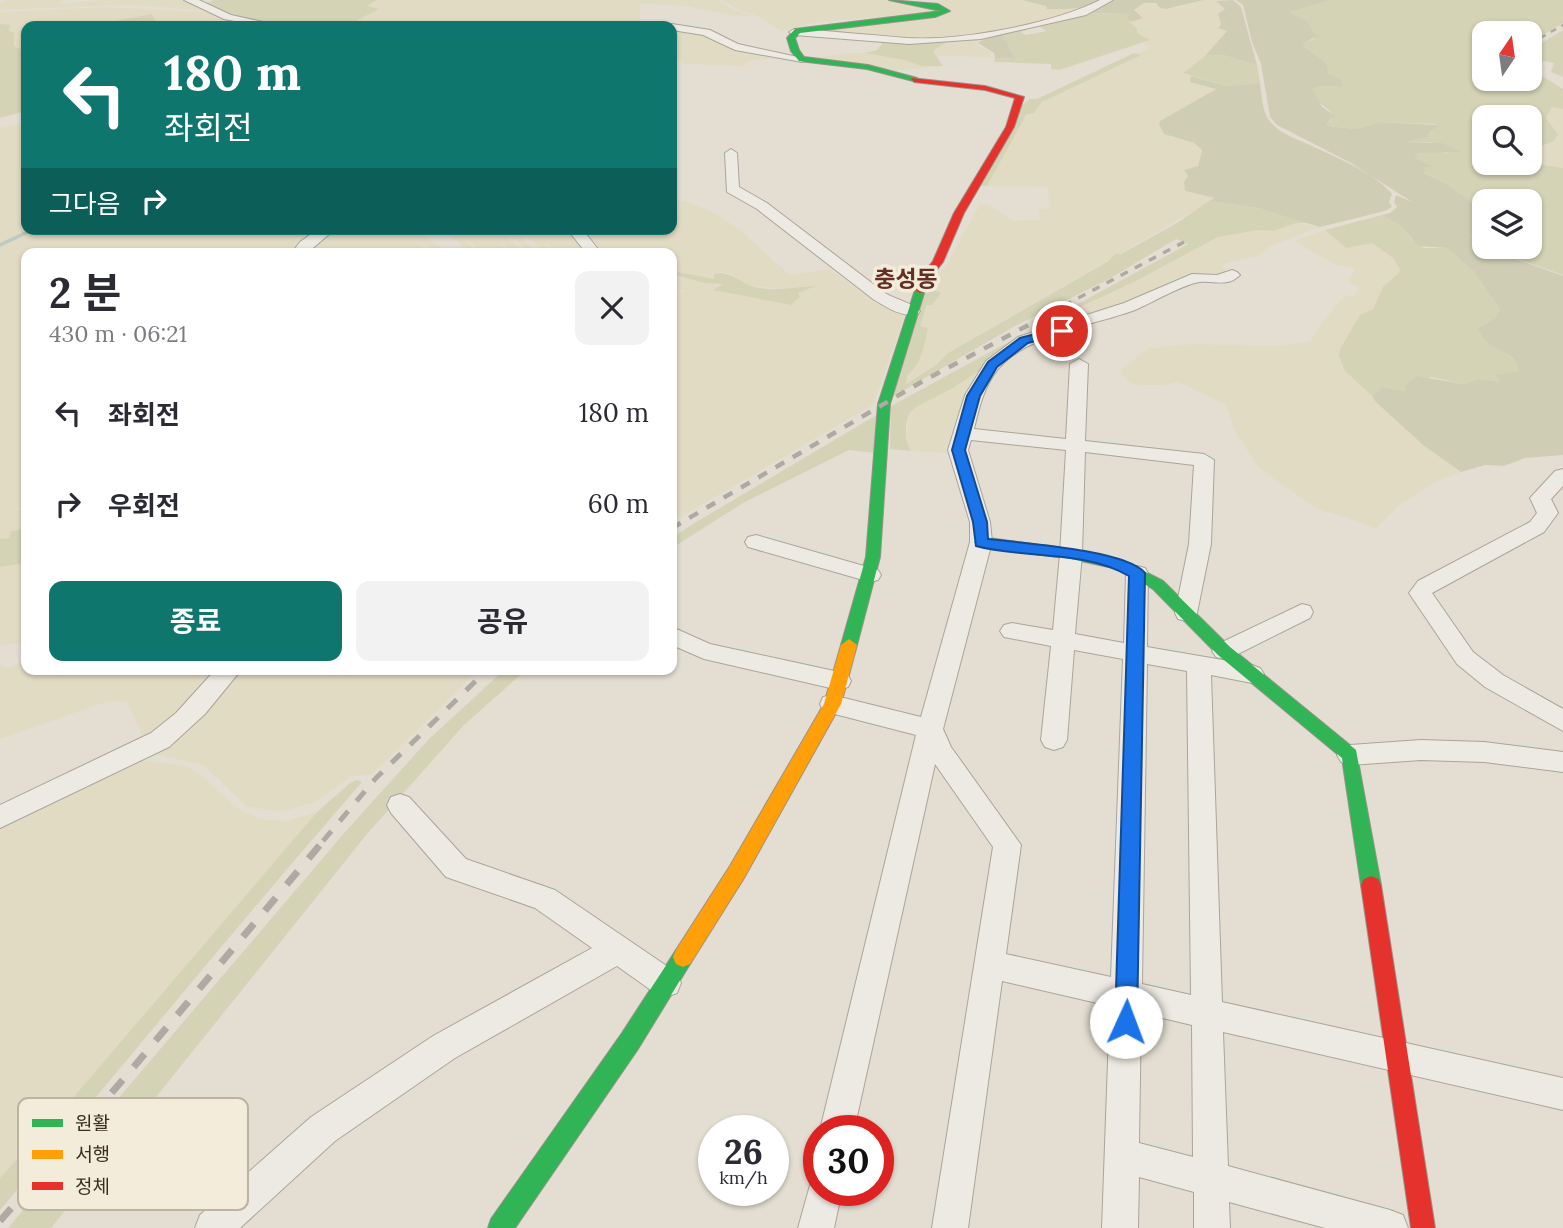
<!DOCTYPE html>
<html lang="ko">
<meta charset="utf-8">
<style>
:root{--surface:#fff;--page:#f2f2f3;--text:#2b2b33;--muted:#7c7c81;--accent:#0f766e}
body{margin:0;font-family:Lora,"Noto Sans KR",serif;background:var(--page);color:var(--text);height:100vh;display:flex;flex-direction:column;font-size:26px;white-space:nowrap}
*{box-sizing:border-box;margin:0}
p{font-size:23px;color:var(--muted)}
.icon{flex:none;width:38px;height:38px;fill:none;stroke:currentColor;stroke-width:2;stroke-linecap:round;stroke-linejoin:round}
.map{position:relative;flex:1;overflow:hidden}
.sheet{position:absolute;left:21px;top:248px;width:656px;height:427px;display:flex;flex-direction:column;background:var(--surface);border-radius:14px;box-shadow:0 2px 5px #0004}
.sheet>*{flex:none}
.hud{position:absolute;left:21px;top:21px;width:656px;height:214px;border-radius:14px;box-shadow:0 2px 5px #0004;background:#0f766e;color:#fff;overflow:hidden}
.needle{width:46px;rotate:13deg}
.fabs{position:absolute;left:1472px;top:21px;display:grid;gap:14px}
.fabs a{display:grid;place-items:center;width:70px;height:70px;border-radius:14px;background:var(--surface);box-shadow:0 2px 5px #0004;font-size:35px}
.speed{position:absolute;left:698px;top:1115px;display:flex;gap:14px;font-size:35px;font-weight:700;text-align:center}
.speed>*{display:grid;place-content:center;width:91px;height:91px;border-radius:50%;background:var(--surface);box-shadow:0 2px 5px #0004;line-height:1}
.speed small{font-size:18px;font-weight:400}
.speed .limit{border:10px solid #d22;background:#fff;color:#111}
.pin{position:absolute;display:grid;place-items:center;width:60px;height:60px;color:#fff;margin:-30px;border:4px solid #fff;border-radius:50%;box-shadow:0 2px 7px #0007}
.me{position:absolute;width:77px;margin:-38px;rotate:2deg;stroke-linejoin:round;filter:drop-shadow(0 0 5px #0008)}
.turn{display:flex;align-items:center;gap:24px;height:147px;padding:0 28px;font-size:32px}
.turn .icon{width:91px;height:91px;stroke-width:2.5}
.turn b{display:block;font-size:49px;line-height:60px}
.then{display:flex;align-items:center;height:66px;padding:0 28px;background:#0003;gap:14px;font-size:26px}
.round{display:grid;place-items:center;flex:none;width:74px;height:74px;border-radius:14px;background:var(--page)}
.head{display:flex;align-items:center;justify-content:space-between;height:119px;padding:0 28px}
h1{font-size:42px;font-weight:700;line-height:52px}
.action{display:flex;gap:14px;margin-top:auto;padding:14px 28px}
.action a{flex:1;height:80px;border-radius:14px;background:var(--accent);color:#fff;font-size:28px;font-weight:700;line-height:80px;text-align:center}
.action a+a{background:var(--page);color:var(--text)}
ul{padding:0;list-style:none}
li{display:flex;align-items:center;gap:21px;height:91px;padding:0 28px}
li div{flex:1}
li b{display:block;font-size:26px}
li em{font-style:normal}
.map>svg:first-child{display:block}
.farmland{fill:#e2dbc4}
.green{fill:#d4d3b6}
.cemetery{fill:#cfceb5}
.lines{fill:none;stroke-linecap:round;stroke-linejoin:round}
.stream{stroke:#bccac1;stroke-width:3.5}
.street-casing{stroke:#aaa49a;stroke-width:2}
.fast-casing{stroke:#9a938a;stroke-width:2}
.slow-casing{stroke:#9a938a;stroke-width:2}
.jam-casing{stroke:#9a938a;stroke-width:2}
.street{fill:#edeae3;fill-rule:evenodd}
.fast{fill:#30b455;fill-rule:evenodd}
.slow{fill:#ff9f0a;fill-rule:evenodd}
.jam{fill:#e5322d;fill-rule:evenodd}
.rail-far4{stroke:#ada9a3;stroke-width:2.5;stroke-dasharray:6 6;stroke-linecap:butt}
.rail-far3{stroke:#ada9a3;stroke-width:3.5;stroke-dasharray:8 8;stroke-linecap:butt}
.rail-far2{stroke:#ada9a3;stroke-width:4.5;stroke-dasharray:10 10;stroke-linecap:butt}
.rail-far1{stroke:#ada9a3;stroke-width:5;stroke-dasharray:13 13;stroke-linecap:butt}
.rail{stroke:#ada9a3;stroke-width:7;stroke-dasharray:17 17;stroke-linecap:butt}
.route{fill:#1a73e8;stroke:#114b97;stroke-width:2}
.labels{text-anchor:middle;dominant-baseline:central;stroke-width:7;stroke-linejoin:round;paint-order:stroke}
.far-quarter-label{font-size:23px;font-weight:bold;fill:#632f24;stroke:#f4ecda}
.key{fill:#f4ecda;stroke:#bcb3a3;stroke-width:2}
.key-label{font-size:19px;fill:#3a2d22}
</style>
<div class="map">
<svg width="1563" height="1228" viewBox="0 0 1563 1228">
<rect width="100%" height="100%" fill="#e4ded2"/>
<g class="farmland">
<path d="M6,0h60l-10,4 45,-4h85l26,11 -82,-6 -130,5v-6z"/>
<path d="M377,0h341l18,11 18,5 -25,-1 -43,-9 -46,-2v19l19,3h-313l32,-17 -12,-3z"/>
<path d="M722,0h163l42,4 9,5 -4,3 -121,11 -29,8 -27,-16 -16,-5z"/>
<path d="M942,0h80l43,9 27,-2 -11,6 -76,18 -75,9 -132,-8 148,-19 -19,-10z"/>
<path d="M1204,0h13l5,4 4,5 -8,5 3,11 7,6 -23,25 -22,17 8,3 -1,6 27,6 -57,33 -1,4 12,12 23,6 8,7 -4,16 -14,4 4,7 -4,5 1,9 31,7 -268,155 -12,12 -31,19 2,-8 8,-8 5,-42 8,-22 13,-10 -15,-8 21,-22 33,-60h8l26,17 27,-2 -3,-10 13,-1 -4,-21 -60,-1 39,-71 8,-2 11,-13 106,-53 -9,-4 6,-1 -11,-9 -6,-11 12,-5 -9,-7 10,-7 33,5z"/>
<path d="M106,7l112,6 49,11 -148,2 36,-4 -3,-8 -65,12h-61v25l-4,4 -3,-8 -5,-1 -6,-16 2,-4 -10,-2v-12z"/>
<path d="M672,28l22,1 32,16 54,13 -30,3 -7,5 -59,-2 -5,-5h-7z"/>
<path d="M982,37l-7,7 14,7 2,6 -56,-1 -3,-4 5,-5 15,-8z"/>
<path d="M849,53h16l39,7 17,6h22l-49,5 -81,-13z"/>
<path d="M1552,107l11,2v59l-19,-3 -14,-9v-6l24,-10 4,-7 -12,-15z"/>
<path d="M21,124l5,1v104h7l-2,2 295,-2 -32,25h-268v251l-13,5h13v19l-14,2 -3,7 -9,1v-294l28,-13 -28,12v-116z"/>
<path d="M672,200l13,1 32,13 23,16 50,45 40,-6 51,37 25,6 -33,93 -201,117v-231l17,1 -17,-4v-14l51,10 -9,6 77,15 9,-8 -4,-3 2,-1 13,-5 -32,1 -26,-3 -13,-5 -8,-7 -12,-2 -6,2v5l-15,-1 -27,-7v-17h-65l-24,-25h89z"/>
<path d="M1297,223l23,4 -50,19 -12,10 -32,7 -3,4 6,8 -31,1 -74,30 -94,32 -5,-6 109,-50 84,-45 41,-7 14,1z"/>
<path d="M333,229h84l31,25h-12l-3,-5 -16,-8 15,13h-4l-6,-7 -3,1 3,6h-120z"/>
<path d="M445,229l28,6 -12,-6h9l11,5 -6,-5h21l4,3 3,-1 -2,-2h67l22,25h-35l-2,-6 -9,-5 9,11h-9l-5,-8 -14,-10 -1,5 15,13h-11l-9,-12 -15,-8 21,20h-7l-19,-12 10,12h-12l-9,-8 -3,1 7,7h-9l-14,-14 -2,1 10,13h-8z"/>
<path d="M1325,230l21,17 26,-4 21,15 7,11v4l-17,14 -5,16 -21,20 -17,26 5,22 78,74 38,27 -26,10 -35,23 -24,24 -28,-11 -31,-9 -59,-42 -23,-36 -9,-26 -48,-23 -14,3h-26l-8,-2 -8,-9v-5l26,-21 46,-4 84,2 32,-4 10,-17 25,-30 8,2 7,-10 -12,-4 7,-15 -19,-3 -42,-24z"/>
<path d="M989,364l-34,96 -10,-7 -34,-2 -5,-11 3,-25 7,-8z"/>
<path d="M26,563v79l-26,4v-79z"/>
<path d="M26,661v9h196l-76,75 -18,-43 -19,-1 -109,38v-75l9,3z"/>
<path d="M232,670h247l-108,105 -19,1 -38,27 -35,9 -33,-6 -43,-41 -54,-12z"/>
<path d="M130,759l57,7 12,8 37,33 24,12 26,2 31,-9 -245,287 -72,79v-357z"/>
</g>
<g class="green">
<path d="M214,0h163l-10,6 12,3 -33,17h-66l-50,-10 -26,-12z"/>
<path d="M1333,0h230v23l-33,20v-10h-46v34l-10,5 10,3v4h46v-6l9,1 24,15v20l-11,-2 -6,11 12,16 -4,7 -24,9v-33h-46v46h46v-7l14,9 19,3v107l-54,-19 7,-1 1,-8 25,-4 -12,-7v-35h-46v9l-37,-26 -24,-12 1,-4 10,-1 -19,-9 1,-5 14,-2 19,2 -18,-11h-28l28,-9 6,-9 -56,-2 -26,7 -27,-3 -1,-3 5,-3 -1,-8 -15,-12 -4,-10 7,-4 24,1 -2,-8 -13,-6 -24,-26 -1,-3 11,-5 1,-6 -8,-12 -17,-9z"/>
<path d="M1086,13l43,1v7l8,8v4l13,7 -91,30 -8,-1v-5l-57,-2 1,-4 17,1 -11,-21c5,-7 18,-11 26,-8l-7,2 6,3 21,-4 -9,-5z"/>
<path d="M152,14l4,8 -69,4z"/>
<path d="M0,24l11,1 -3,5 6,3v13l9,4v4l3,-3v60l-26,7z"/>
<path d="M1563,30v47l-12,-5 3,-9 -10,-2 -14,6v-17z"/>
<path d="M886,39h66l-19,12 10,15h-22l-17,-6 -39,-7 12,-3z"/>
<path d="M1134,53l7,2 -99,47 -8,11 -8,2 -39,71h-6l39,-79 10,-8h7z"/>
<path d="M1223,55l34,10 3,18 -34,3 -43,-13 22,-17z"/>
<path d="M1209,201l49,7 52,15h-13l-24,8 -14,-1 -41,7 -84,45 -108,50 4,6 -79,51 -35,18 -7,7 -3,11v15l5,11 -21,-2 1,-43 297,-162 -12,-5 -67,40 -94,47 -123,71 34,-111 15,7 -9,12h-5l-7,21 8,2c-4,18 -6,35 -21,48l-1,8 30,-19 12,-12 159,-91 8,-8h6l56,-31z"/>
<path d="M1382,215l20,12 10,13 12,8h23l26,23 27,38 -5,9 -19,11c6,5 10,12 16,17 13,9 24,8 28,25l-25,5 5,7 -21,-4 -16,5 -32,-7 -26,14 -23,-4 -10,9 -27,-25 -6,-15 1,-7 20,-34 13,-6 10,-22 16,-14 1,-4 -7,-11 -21,-15 -26,5 -21,-18z"/>
<path d="M672,271l42,8v-5c14,-5 26,9 41,13 20,5 40,0 61,-1l-18,7 2,4 -9,8 -78,-15 10,-6 -18,-1 -33,-9z"/>
<path d="M878,414l-4,39 -25,-3 -106,53 -71,45v-10l21,-14z"/>
<path d="M26,529v34l-26,4v-28l9,-1 2,-7z"/>
<path d="M504,670h22l-62,55 -97,109 -316,394h-43l337,-396 84,-93z"/>
<path d="M357,780l5,2c-123,141 -240,286 -362,428v-32l72,-79 245,-287 33,-29z"/>
</g>
<g class="cemetery">
<path d="M1022,0h84c-18,9 -39,10 -59,9l-1,-3z"/>
<path d="M1113,0h91l-38,9 -6,-1 -4,-5h-12l-10,7 9,8 -12,4 -4,-3 2,-5 -43,-1z"/>
<path d="M1233,0l8,7 16,58 -34,-10 -18,1 22,-25 -9,-3 3,-3 -3,-11 7,-5 -9,-8z"/>
<path d="M1236,0h97l-43,12 17,9 10,15 -14,8 1,3 22,16 2,10 13,6 2,8 -24,-1 -7,4 10,17 13,9 -8,7 1,3 27,3 26,-7 57,3 -12,12 -21,5 37,1 19,9 -44,1 -2,5 20,9 -11,1v5l23,11 37,26v34l-16,-9 16,12 17,6 -12,-6h28l-1,8 -9,1 56,20v179l-38,3 -21,8 -19,-1 -24,7 -38,-27 -47,-43 -4,-6 10,-9 23,4 2,-7 9,-8 47,8 16,-5 20,3 -4,-7 24,-4c-2,-19 -20,-17 -32,-29 -4,-4 -6,-9 -11,-13l19,-11 5,-9 -27,-38 -26,-23 -29,-2 -16,-19 -20,-12 8,-2 7,-6 -3,-5 2,-7 16,7 -61,-39 -74,-38 -7,-8 -9,-53 -9,-22 -9,-37z"/>
<path d="M1008,31l-7,7 6,4 2,8 7,9 -21,-1 -1,-5 -16,-10 10,-7z"/>
<path d="M1191,76l35,10 34,-3c2,12 2,28 9,37 10,14 28,19 43,26 25,12 62,26 80,48l-3,8 3,5 -7,4 -65,16 -62,-19 -49,-7 6,-3 -30,-7 -1,-9 4,-6 -4,-6 14,-4 4,-16 -8,-7 -30,-9 -5,-9 1,-4 56,-32 -26,-7z"/>
</g>
<g class="lines">
<path class="stream" d="M0,245l34,-16"/>
<defs>
<g id="street">
<path d="M184,0h15l32,15 51,11h-20l-38,-7z"/>
<path d="M1100,0h13l-27,15 -105,24 -72,5 -115,-9 -5,-3 5,-3c38,2 75,6 113,9 53,3 146,-14 193,-38z"/>
<path d="M672,24l38,6 28,14 69,15 -5,3 -67,-12 -32,-15 -31,-5v-4h-5z"/>
<path d="M731,149l6,4 2,34 28,16 118,90c10,6 27,10 35,18l-2,3c-16,4 -32,-7 -45,-15l-116,-90 -30,-17 -2,-39z"/>
<path d="M318,229h17l-29,25h-15l9,-12z"/>
<path d="M567,229h15l20,25h-15z"/>
<path d="M1232,270l5,2 3,3c-13,13 -26,5 -40,7 -17,2 -48,21 -65,28 -41,15 -109,25 -137,59 -14,17 -19,39 -24,60l92,10 4,-75 9,-5 9,5 -3,77 119,13 10,6 -3,84 -14,69 -3,6 -8,2 -8,-2 -3,-6 14,-69 5,-79 -109,-13 -3,102 -7,80 49,9 2,-70 3,-5 8,-2 8,2 3,5 -1,74 105,18 8,3 4,6 -4,6 -8,3 -41,-8 11,327 341,76v32l-340,-78 5,134 162,44 13,5 5,13h-83l-96,-26 1,26h-36v-36l-55,-15 -1,51h-36l8,-222 -108,-25 -34,247h-36l61,-381 -58,-83 -81,366h-34l96,-395 -93,-24 -3,-7 3,-7 9,-2 89,22 49,-175v-20l-22,-72 17,-55 21,-34 32,-24 106,-34 68,-29 25,1zM971,440l95,10 -6,104 -7,76 -41,-7 -8,2 -4,6 4,6 47,9 -10,94 4,7 9,3 9,-3 4,-7 7,-90 49,9 -12,318 -105,-23 15,-109 -70,-98 -8,-18 49,-187 -2,-20 -22,-72zM1147,664l40,7 4,324 -49,-11zM1141,1013l51,12 1,132 -54,-14z"/>
<path d="M1563,469v17l-12,13 7,14 -14,19 -112,61 41,59 30,23 60,34v22l-78,-44 -28,-23 -48,-71 9,-12 112,-59 7,-9 -7,-15 25,-27z"/>
<path d="M756,535l122,35 3,5 -3,5 -8,2 -122,-35 -3,-5 3,-5z"/>
<path d="M1302,604l8,2 3,6 -3,6 -78,39 -8,2 -8,-2 -4,-6 4,-6z"/>
<path d="M672,627l38,17 129,28 9,3 3,6 -3,6 -9,3 -135,-31 -32,-14z"/>
<path d="M215,670h26l-36,44 -36,33 -169,81v-23l151,-72 25,-20z"/>
<path d="M1421,740l63,2 79,10v20l-79,-10 -63,-2 -71,5 -9,-3 -4,-7 4,-7 9,-3z"/>
<path d="M400,794l9,3 57,62 89,31 122,83 4,10 -4,10 -11,4 -11,-4 -38,-27 -162,92 -120,83 -95,87h-45l5,-13 111,-98 122,-81 159,-88 -57,-40 -89,-31 -55,-64 -4,-8 4,-8z"/>
<path d="M819,1175v15h23l-8,38h-36l14,-50z"/>
</g>
<g id="fast">
<path d="M889,0l49,4 12,7 -15,6 -135,16 -5,5 4,12 5,7 64,8 49,13v4l-50,-13 -68,-8 -8,-10 -4,-13 8,-9 146,-18z"/>
<path d="M920,287l5,3 -35,114 -10,153 -23,88 -8,6 -8,-6 25,-88 12,-153 37,-114z"/>
<path d="M981,537l90,12 51,11 41,21 67,66 126,103 25,135 -3,6 -7,3 -7,-3 -3,-6 -19,-127 -124,-103 -65,-66 -35,-20 -47,-10 -95,-14 -2,-3z"/>
<path d="M683,947l7,3 3,7 -3,7 -52,85 -123,179h-27l3,-9 131,-186 54,-83z"/>
</g>
<path id="slow" d="M849,639l8,6 -16,59 -97,174 -54,86 -7,3 -7,-3 -3,-7 3,-7 54,-84 94,-162 17,-59z"/>
<g id="jam">
<path d="M911,78l74,8 39,11 -10,30 -50,86 -21,49 -15,19 -4,11 -4,1 -5,-3 3,-9 15,-20 21,-48 52,-86 9,-29 -30,-8 -71,-8z"/>
<path d="M1371,876l7,3 3,6 54,343h-24l-50,-343 3,-6z"/>
</g>
</defs>
<use href="#street" class="street-casing"/>
<use href="#fast" class="fast-casing"/>
<use href="#slow" class="slow-casing"/>
<use href="#jam" class="jam-casing"/>
<use href="#street" class="street"/>
<use href="#fast" class="fast"/>
<use href="#slow" class="slow"/>
<use href="#jam" class="jam"/>
<g class="rail-far4">
<path d="M1530,44l33,-19"/>
<path d="M1478,74l6,-4"/>
</g>
<path class="rail-far3" d="M1050,313l134,-71"/>
<path class="rail-far2" d="M672,528l251,-147 130,-69"/>
<path class="rail-far1" d="M323,841l53,-63 111,-108"/>
<path class="rail" d="M0,1221l121,-139 204,-243"/>
</g>
<path class="route" d="M1062,327l6,4 -2,2 -38,10 -31,24 -17,29 -15,54 22,72 1,17c33,4 138,11 157,34l-8,449 -4,7 -7,3 -8,-3 -3,-7 14,-446c-45,-26 -104,-17 -153,-30l-3,-24 -21,-72 15,-54 21,-34 32,-24z"/>
<g class="labels">
<g class="far-quarter-label">
<text x="906" y="278">충성동</text>
</g>
</g>
<rect x="18" y="1098" width="230" height="112" rx="10" class="key"/>
<rect x="32" y="1119" width="31" height="8" fill="#30b455"/>
<rect x="32" y="1150" width="31" height="9" fill="#ff9f0a"/>
<rect x="32" y="1182" width="31" height="8" fill="#e5322d"/>
<g class="key-label">
<text x="75" y="1130">원활</text>
<text x="75" y="1161">서행</text>
<text x="75" y="1193">정체</text>
</g>
</svg>
<div class="fabs">
<a><svg class="needle" viewBox="-14 -14 28 28"><path d="M0-13l5 13h-10z" fill="#e53935"/><path d="M0 13l5-13h-10z" fill="#7c7c81"/></svg></a>
<a><svg class="icon" aria-label="search" viewBox="0 0 24 24"><circle cx="10" cy="10" r="6"/><path d="M15 15l6 6"/></svg></a>
<a><svg class="icon" aria-label="layers" viewBox="0 0 24 24"><path d="M12 4l9 5-9 5-9-5zM3 14l9 5 9-5"/></svg></a>
</div>
<div class="speed"><div>26<small>km/h</small></div><div class="limit">30</div></div>
<div class="pin" style="left:1062px;top:331px;background:#d93025"><svg class="icon" aria-label="arrive" viewBox="0 0 24 24"><path d="M6 21V4h12l-3 4 3 4H6"/></svg></div>
<svg class="me" style="left:1126px;top:1022px" viewBox="-20 -20 40 40"><circle r="19" fill="#fff"/><path d="M0-13L10 11 0 6-10 11z" fill="#1a73e8"/></svg>
<div class="hud">
<div class="turn"><svg class="icon" aria-label="left" viewBox="0 0 24 24"><path d="M17 20v-9H6M10 6l-5 5 5 5"/></svg><div><b>180 m</b>좌회전</div></div>
<div class="then">그다음<svg class="icon" aria-label="right" viewBox="0 0 24 24"><path d="M7 20v-9h11M14 6l5 5-5 5"/></svg></div>
</div>
<section class="sheet">
<div class="head"><div><h1>2 분</h1><p>430 m · 06:21</p></div><a class="round"><svg class="icon" aria-label="close" viewBox="0 0 24 24"><path d="M6 6l12 12M18 6L6 18"/></svg></a></div>
<ul>
<li><svg class="icon" aria-label="left" viewBox="0 0 24 24"><path d="M17 20v-9H6M10 6l-5 5 5 5"/></svg><div><b>좌회전</b></div><em>180 m</em></li>
<li><svg class="icon" aria-label="right" viewBox="0 0 24 24"><path d="M7 20v-9h11M14 6l5 5-5 5"/></svg><div><b>우회전</b></div><em>60 m</em></li>
</ul>
<div class="action"><a>종료</a><a>공유</a></div>
</section>
</div>
